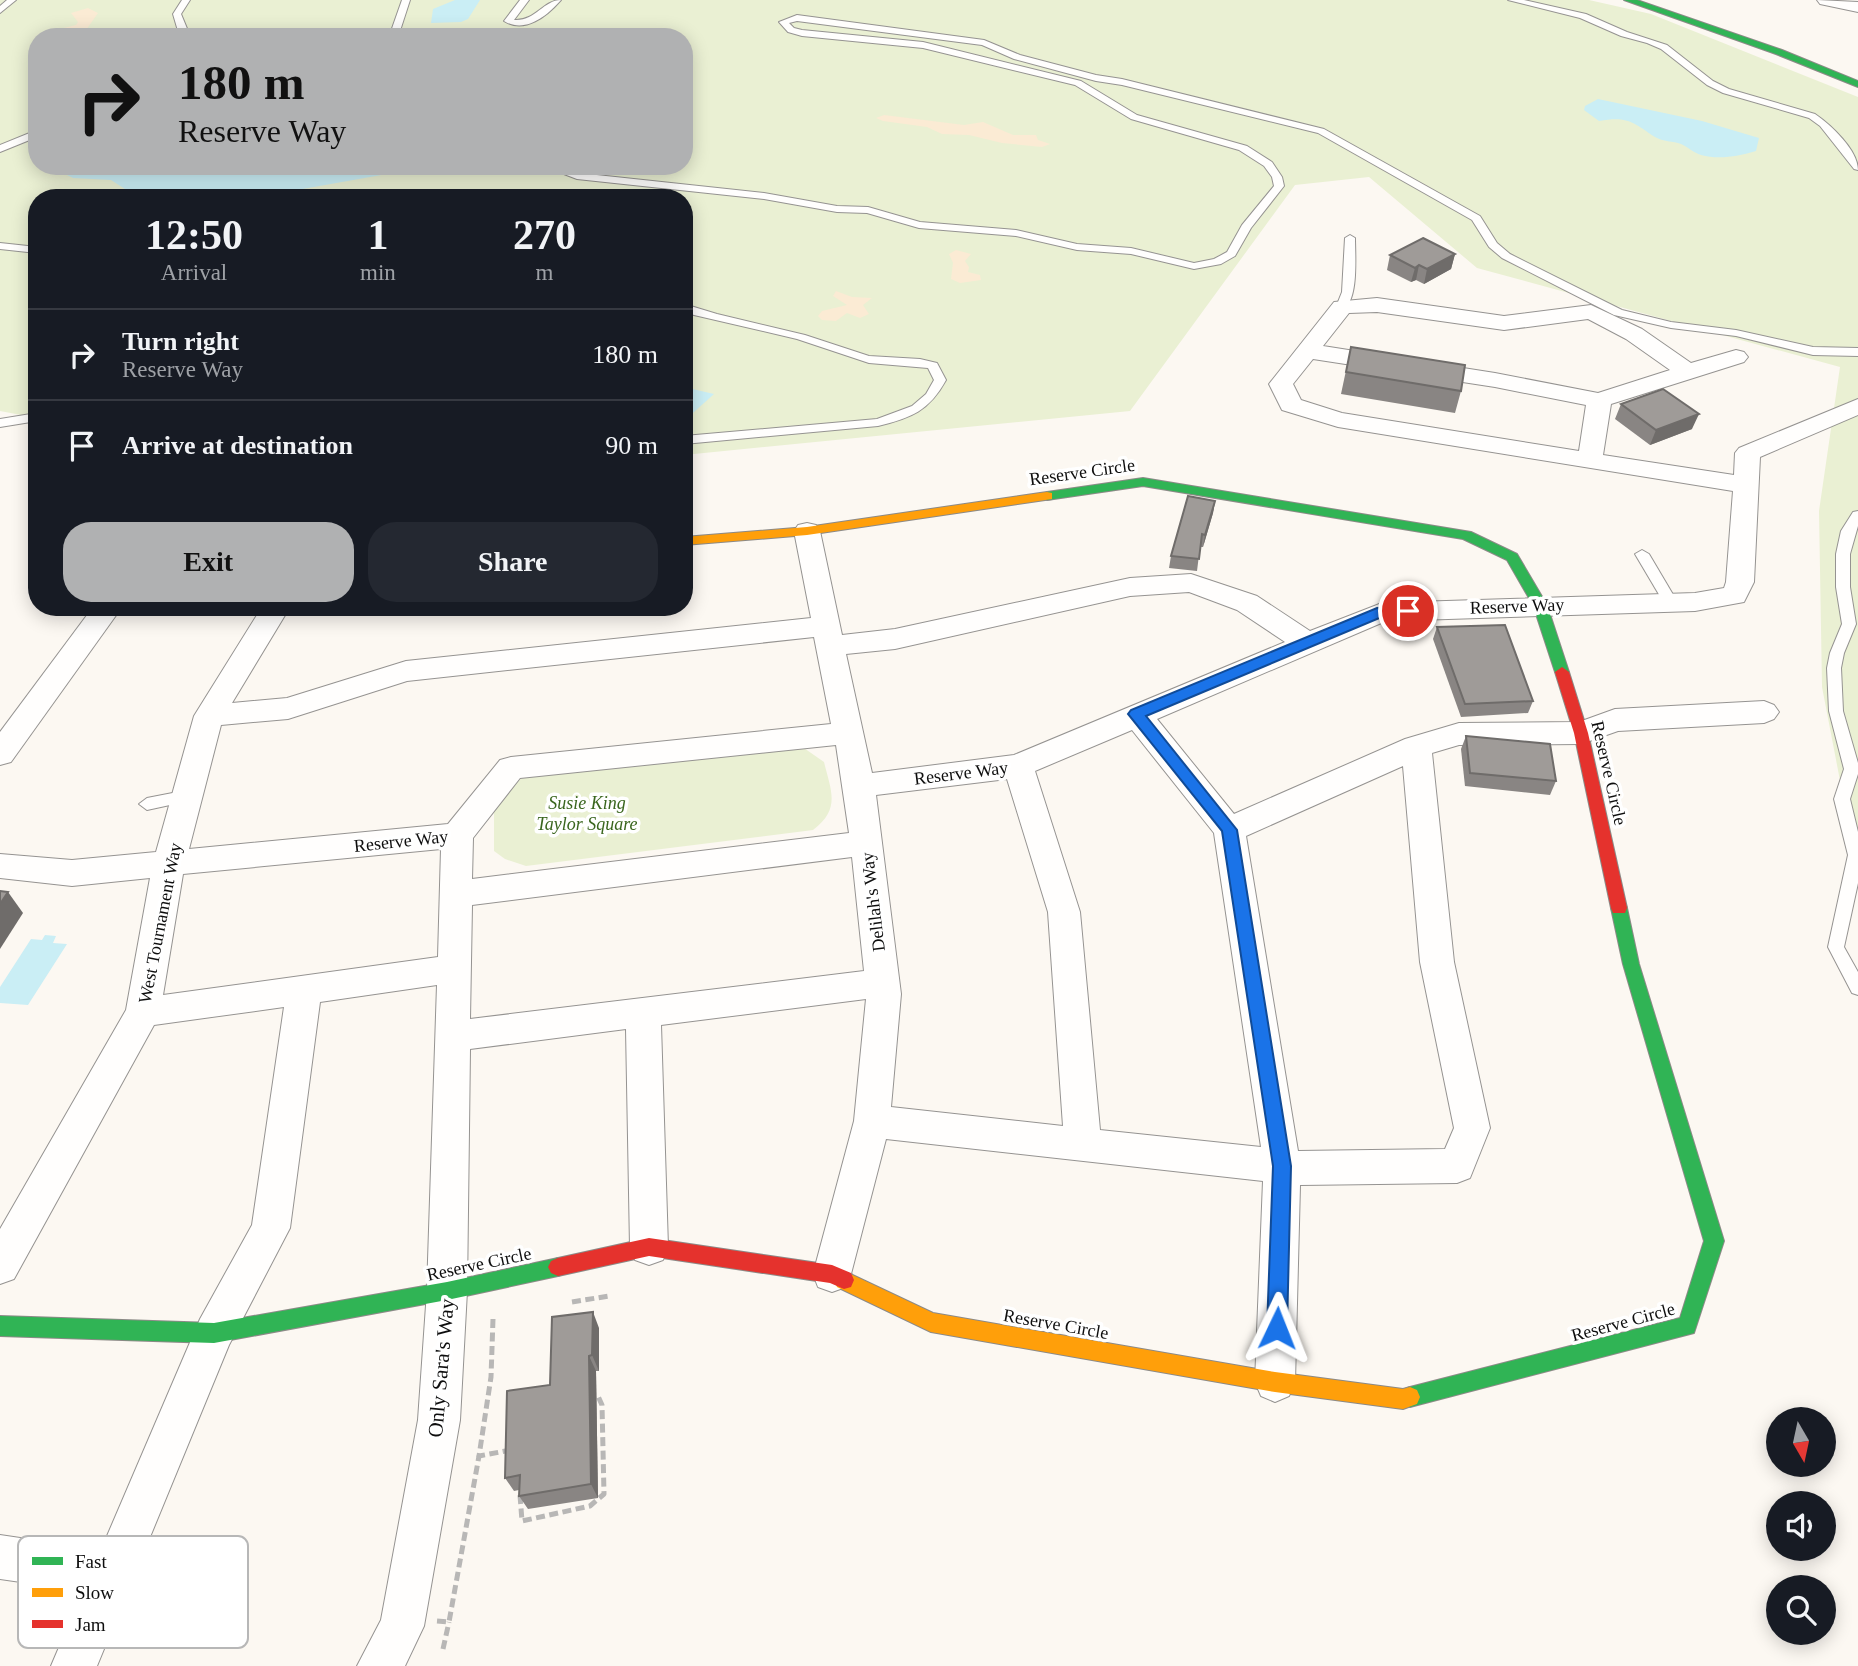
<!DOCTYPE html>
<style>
:root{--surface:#171b24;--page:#242831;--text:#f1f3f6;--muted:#9ea1a6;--line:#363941;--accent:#b0b1b2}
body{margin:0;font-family:Georgia,serif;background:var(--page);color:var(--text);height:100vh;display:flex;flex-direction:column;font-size:26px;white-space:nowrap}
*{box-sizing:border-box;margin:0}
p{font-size:23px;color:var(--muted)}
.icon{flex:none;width:38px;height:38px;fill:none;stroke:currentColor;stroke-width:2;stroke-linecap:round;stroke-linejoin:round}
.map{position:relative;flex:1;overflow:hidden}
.details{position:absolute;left:28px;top:189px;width:665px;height:427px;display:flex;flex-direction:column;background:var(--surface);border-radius:28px;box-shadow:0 4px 18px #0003}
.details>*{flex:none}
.guide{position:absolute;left:28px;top:28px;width:665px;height:147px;border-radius:28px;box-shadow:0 4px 18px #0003;background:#b0b1b2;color:#111;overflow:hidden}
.needle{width:46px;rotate:171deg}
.fabs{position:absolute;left:1766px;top:1407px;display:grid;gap:14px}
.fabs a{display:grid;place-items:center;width:70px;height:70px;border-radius:50%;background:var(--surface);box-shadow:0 4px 18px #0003;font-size:35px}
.pin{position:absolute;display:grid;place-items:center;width:60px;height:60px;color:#fff;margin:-30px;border:4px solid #fff;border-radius:50%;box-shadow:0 2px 7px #0007}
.me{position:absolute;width:77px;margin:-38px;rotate:2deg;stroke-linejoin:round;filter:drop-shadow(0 0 5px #0008)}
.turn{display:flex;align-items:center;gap:24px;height:147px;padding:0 35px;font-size:32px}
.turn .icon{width:91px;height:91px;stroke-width:2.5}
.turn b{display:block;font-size:49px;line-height:60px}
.eta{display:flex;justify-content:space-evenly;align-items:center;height:119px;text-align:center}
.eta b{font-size:42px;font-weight:700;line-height:49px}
.button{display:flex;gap:14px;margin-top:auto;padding:14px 35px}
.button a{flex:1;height:80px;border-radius:28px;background:var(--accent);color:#111;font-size:28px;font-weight:700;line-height:80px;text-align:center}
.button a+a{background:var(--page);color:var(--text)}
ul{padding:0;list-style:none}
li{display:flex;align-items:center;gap:21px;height:91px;padding:0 35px;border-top:2px solid var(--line)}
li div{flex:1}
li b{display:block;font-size:26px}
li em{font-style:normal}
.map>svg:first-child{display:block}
.green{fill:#eaf0d3;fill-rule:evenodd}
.sand{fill:#fbebd4}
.water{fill:#caeef5}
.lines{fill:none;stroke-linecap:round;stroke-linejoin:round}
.lane-casing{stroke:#959391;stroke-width:2}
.street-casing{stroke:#959391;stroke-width:2}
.fast-casing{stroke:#8c8a87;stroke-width:2}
.slow-casing{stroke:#8c8a87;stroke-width:2}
.jam-casing{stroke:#8c8a87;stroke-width:2}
.path{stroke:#b8b7b6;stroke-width:5;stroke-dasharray:9 4.5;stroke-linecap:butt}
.lane{fill:#fffefd;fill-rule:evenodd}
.street{fill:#fffefd;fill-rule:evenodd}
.fast{fill:#30b455;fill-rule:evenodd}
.slow{fill:#ff9f0a;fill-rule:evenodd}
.jam{fill:#e5322d;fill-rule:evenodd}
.wall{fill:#898583}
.shaded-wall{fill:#6f6c6a}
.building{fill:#9f9b98;stroke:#6f6c6a;stroke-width:2}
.route{fill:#1a73e8;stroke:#114b97;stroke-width:2}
.labels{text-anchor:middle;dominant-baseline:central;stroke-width:7;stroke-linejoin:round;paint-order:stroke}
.street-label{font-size:18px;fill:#0e0e0e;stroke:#fff}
.park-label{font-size:18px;font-style:italic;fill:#3a661e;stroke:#fff}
.near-street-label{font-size:21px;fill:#0e0e0e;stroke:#fff}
.key{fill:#fff;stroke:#b7b7b7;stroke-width:2}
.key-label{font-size:19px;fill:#0e0e0e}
</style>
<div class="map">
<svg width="1858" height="1666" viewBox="0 0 1858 1666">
<rect width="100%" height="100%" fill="#fcf8f2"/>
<g class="green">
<path d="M0,0h1589l62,14 207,83v777l-36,-187 -3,-176 21,-144 -363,-99 -108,-91 -74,8 -165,226 -446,44v-257h-647v220l-37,-7zM37,37h647v129h-647z"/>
<path d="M801,746l23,16c7,29 17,47 -11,68l-287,36 -21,-7 -11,-8v-50l29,-24z"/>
</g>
<g class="sand">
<path d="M88,8l10,5 -14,20c-9,2 -29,4 -38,3l5,-5 25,-6 2,-3 -7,-9z"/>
<path d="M884,115l80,10 19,-3 30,13h23l2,5 12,4 -8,3 -40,-4 -33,-8 -27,-1 -15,-7 -44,-6 -7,-3z"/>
<path d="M956,250l15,4 -6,7 4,6 -1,5 12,3 1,5 -21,3 -9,-4 2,-16 -4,-9z"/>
<path d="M836,291l16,6 20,1 -9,7 6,9 -9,4 -13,-5 -11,8 -14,-1 -4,-4 4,-5 25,-6 -14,-9z"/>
</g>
<g class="water">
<path d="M455,0h25l-12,19 -7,3 -30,1 2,-14z"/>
<path d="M1598,99l104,22 57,17 -3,13c-17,5 -37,9 -55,4 -7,-2 -13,-8 -20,-11 -8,-3 -18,-2 -26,-7 -23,-15 -27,-21 -56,-16l-15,-11 1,-4z"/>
<path d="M49,166h383l-135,24 -23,8h-135l-28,-18 -38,-2z"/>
<path d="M684,387l30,7 -30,27z"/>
<path d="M45,935l11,1 -3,7 14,1 -39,61 -28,-2v-16l31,-48 11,1z"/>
</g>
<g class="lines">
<defs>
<g id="lane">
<path d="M7,0h9l-16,13v-7z"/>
<path d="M182,0h8l-9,14 7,17 -3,6h-9l2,-6 -5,-17z"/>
<path d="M402,0h8l-12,37h-9z"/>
<path d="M520,0h9l-15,20h1c20,1 29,-20 46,-20 -14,16 -36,34 -57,21z"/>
<path d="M1508,0h16l62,14 41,18 40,13 46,36 16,8 86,25c16,11 43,36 43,56l-4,-1 -34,-43 -11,-8 -86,-25 -16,-8 -46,-36 -14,-6 -26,-7 -41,-18z"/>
<path d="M797,15l187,25 36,15 76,20 26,4 202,50 156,87 17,27 13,11 112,56 49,12 65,8 77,17 45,1v8l-45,-1 -77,-19 -65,-8 -57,-13 -112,-57 -13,-11 -17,-27 -154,-87 -196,-48 -26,-4 -82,-22 -32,-14 -185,-24 -8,2 5,5 8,2 121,12 158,39 56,34 110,31 25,16 10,15 2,9 -33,42 -16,28 -14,8 -27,5 -63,-15 -54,-4 -61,-14 -97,-8 -52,-15 -30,-1 -73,-13 -187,-20 -34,-13h16l19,7 186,20 73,13 31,1 52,15 96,8 61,14 54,4 63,15 20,-4 13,-7 15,-27 32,-39 -2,-9 -8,-11 -25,-16 -108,-31 -56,-34 -152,-37 -121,-12 -14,-4 -9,-10z"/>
<path d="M37,130v7l-37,15v-7z"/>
<path d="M1350,235l5,3c0,18 4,64 -13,72l-6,-3 6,-15 3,-54z"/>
<path d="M0,243l37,4v6l-37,-4z"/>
<path d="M684,304l33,10 88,21 64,21 51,3 17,4 9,17c-17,31 -35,38 -68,46l-194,18v-8l193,-17 35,-13 14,-12 8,-14 -6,-12 -59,-5 -72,-24 -103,-24 -10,-4z"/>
<path d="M37,413v8l-37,6v-8z"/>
<path d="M1858,511v15l-8,28v33l6,37 -12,29 -3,15 2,43 15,52v11l-8,25 8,33v51l-14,64 14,25v23l-6,-2 -24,-46 20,-92 -14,-56 10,-30 -15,-58 -2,-43 3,-15 12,-29 -6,-37v-33l5,-23 12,-19z"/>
<path d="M1642,550l7,4 29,49 -2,3h-10l-2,-3 -29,-49z"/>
<path d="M188,790l5,2 3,4 -3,4 -46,10 -8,-6 8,-6z"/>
</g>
<g id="street">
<path d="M1817,0l41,2v10l-38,-8z"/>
<path d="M1377,298l127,18 87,-11 51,24 49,34 45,-13 8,2 4,5 -4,5 -133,42 -8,51 131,20 1,-22 4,-5 119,-49v16l-98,42 -6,125 -10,20 -49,9 -309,10 -229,98 77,95 171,-75 54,-16 120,-1 36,-13 149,-8 10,4 5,7 -5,7 -10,4 -146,8 -37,13 -122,1 -27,8 22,209 36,166 -20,50 -13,5 -157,2 -5,197 -6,14 -14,6 -14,-6 -6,-14 8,-201 -377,-42 -35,135 -5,13 -14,5 -14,-5 -5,-13 41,-153 12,-122 -205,26 7,222 -5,13 -14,5 -14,-5 -5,-13 -4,-218 -156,20 -3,242 -7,129 -36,206 -19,40h-48l24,-46 37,-200 9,-129 10,-306 -117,17 -30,226 -61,117 -132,321h-46l32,-75 -83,-12v-44l101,15 99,-231 52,-94 32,-218 -130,18 -140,254 -14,5v-55l126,-219 24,-132 -78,8 -72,-8v-24l72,6 84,-8 38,-136 68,-109h28l-58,96 55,-5 119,-37 405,-43 -17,-87 4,-6 9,-2 9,2 4,6 22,104 53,-6 235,-51 61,-4 66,22 53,35 72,-28 313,-10 29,-5 2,-6 7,-91 -395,-64 -56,-17 -13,-26 65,-82zM1377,312l127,18 84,-11 38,20 44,31 -72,23 -103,-20 -172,-27 26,-33zM1313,359l182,28 91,18 -7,46 -237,-38 -41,-13 -8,-16zM1189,592l48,18 48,32 -271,113 -142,18 -26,-119 49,-5 235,-53zM814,637l17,87 -320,33 -11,3 -52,64 -259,25 32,-124 67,-6 119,-38zM1132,730l82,103 47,314 -161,-17 -20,-218 -45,-141zM836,745l13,88 -377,46 1,-41 47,-60zM1403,766l17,196 34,166 -9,21 -147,2 -52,-315zM1007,779l41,133 15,214 -172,-19 10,-113 -25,-199zM441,849l-3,108 -275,38 20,-121zM852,857l12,114 -394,48 2,-114z"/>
<path d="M93,607h29l-111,155 -11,3v-33z"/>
</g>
<g id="fast">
<path d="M1624,0h13l145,50 76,31v6l-82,-33z"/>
<path d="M1143,478l328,54 46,22 30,51 22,67 -7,5 -7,-5 -22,-67 -26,-45 -44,-21 -320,-53 -96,14 -6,-4 6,-4z"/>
<path d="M1619,901l6,2 2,5 12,56 85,277 -30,92 -284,74 -7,-3 -3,-7 3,-7 7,-3 270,-69 24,-77 -81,-277 -12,-56 2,-5z"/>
<path d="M558,1258l7,3 3,6 -3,6 -7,3 -111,24 -233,43 -214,-7v-20l214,7 233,-41z"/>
</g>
<g id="slow">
<path d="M1047,492l5,1v6l-245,36 -123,10v-8l123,-10z"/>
<path d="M844,1271l89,42 342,59 128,17 7,-2 7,3 3,7 -3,7 -14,5 -128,-17 -344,-60 -94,-45 -3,-7 3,-7z"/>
</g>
<g id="jam">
<path d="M1562,667l7,5 19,61 39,175 -2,5h-12l-2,-5 -37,-175 -19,-61z"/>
<path d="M649,1238l183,27 19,8 3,7 -3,7 -7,2 -14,-6 -181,-27 -91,20 -7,-3 -3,-6 3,-6 7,-3z"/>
</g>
</defs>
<use href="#lane" class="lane-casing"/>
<use href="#street" class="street-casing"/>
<use href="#fast" class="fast-casing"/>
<use href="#slow" class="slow-casing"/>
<use href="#jam" class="jam-casing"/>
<g class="path">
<path d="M572,1302l37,-6"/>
<path d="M493,1319l-2,58 -12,79 32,-6"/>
<path d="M520,1495l2,26 68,-15 14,-12 -2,-89 -4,-9 -5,-2"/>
<path d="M437,1621l12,1 30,-166"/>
<path d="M443,1649l6,-27"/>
</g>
<use href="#lane" class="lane"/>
<use href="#street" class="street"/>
<use href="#fast" class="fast"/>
<use href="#slow" class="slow"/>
<use href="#jam" class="jam"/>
</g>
<g class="wall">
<path d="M1455,254l-4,15 -27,15 -8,-4 -5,2 -24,-12 3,-15z"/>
<path d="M1351,347l110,44 -6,22 -114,-19z"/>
<path d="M1621,404l71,25 -42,16 -35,-26z"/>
<path d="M1215,501l-2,12 -10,34h-3l-3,24 -28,-3 2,-12z"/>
<path d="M1437,627l96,74 -5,12 -67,4 -28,-78z"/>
<path d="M1466,736l90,45 -6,14 -85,-9 -4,-37z"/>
<path d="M599,1328v43h-3l2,127 -70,11 -9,-13v-6l-5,1 -9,-13 45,-93z"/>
</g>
<g class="shaded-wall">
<path d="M1455,254l-4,15 -27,15 3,-15z"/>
<path d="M1419,265l-3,15 -5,2 4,-14z"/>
<path d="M1699,414l-7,15 -42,16 6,-15z"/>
<path d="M1215,501l-2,12 -10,34 2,-12z"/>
<path d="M8,892l15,21 -23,36v-45z"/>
<path d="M593,1312l6,16v43l-7,-16z"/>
<path d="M589,1356l7,15 2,127 -7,-14z"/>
</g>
<g class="building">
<path d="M1423,238l32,16 -28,15 -8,-4 -4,3 -25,-13z"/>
<path d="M1351,347l114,18 -4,26 -115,-19z"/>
<path d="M1663,389l36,25 -43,16 -35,-26z"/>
<path d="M1188,496l27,5 -10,34 -3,-1 -3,25 -28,-3z"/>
<path d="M1505,625l28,76 -68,3 -28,-77z"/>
<path d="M1466,736l84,8 6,37 -86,-8z"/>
<path d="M0,891l8,1 -8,12z"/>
<path d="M593,1312l-1,43 -3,1 2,128 -72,12 1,-21 -15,3 2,-87 43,-6 2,-68z"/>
</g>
<path class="route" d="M1408,606l7,5 -2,3 -29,2 -238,100 91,114 54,336 -4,162 -3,7 -7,3 -7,-3 -3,-7 6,-162 -51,-335 -94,-117 3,-4 246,-102z"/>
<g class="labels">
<g class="street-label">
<text transform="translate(1082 472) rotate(-8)">Reserve Circle</text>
<text transform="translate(1517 606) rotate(-2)">Reserve Way</text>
<text transform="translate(961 773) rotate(-7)">Reserve Way</text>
<text transform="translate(1609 773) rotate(77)">Reserve Circle</text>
<text transform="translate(401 841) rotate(-6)">Reserve Way</text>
<text transform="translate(873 902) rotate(-97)">Delilah's Way</text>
<text transform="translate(160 923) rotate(-79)">West Tournament Way</text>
<text transform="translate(479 1264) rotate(-12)">Reserve Circle</text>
<text transform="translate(1623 1322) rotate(-15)">Reserve Circle</text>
<text transform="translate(1056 1324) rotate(10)">Reserve Circle</text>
</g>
<g class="park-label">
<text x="587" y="803">Susie King<tspan x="587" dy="21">Taylor Square</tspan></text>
</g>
<g class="near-street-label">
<text transform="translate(441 1368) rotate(-85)">Only Sara's Way</text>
</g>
</g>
<rect x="18" y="1536" width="230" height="112" rx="10" class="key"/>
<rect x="32" y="1557" width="31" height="8" fill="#30b455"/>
<rect x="32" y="1588" width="31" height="9" fill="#ff9f0a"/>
<rect x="32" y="1620" width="31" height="8" fill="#e5322d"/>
<g class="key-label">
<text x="75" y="1568">Fast</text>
<text x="75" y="1599">Slow</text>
<text x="75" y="1631">Jam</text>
</g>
</svg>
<div class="fabs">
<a><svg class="needle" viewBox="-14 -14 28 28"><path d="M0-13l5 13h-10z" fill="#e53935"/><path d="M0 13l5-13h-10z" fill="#9ea1a6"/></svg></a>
<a><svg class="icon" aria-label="sound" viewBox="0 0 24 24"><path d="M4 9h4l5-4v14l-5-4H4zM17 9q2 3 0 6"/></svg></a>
<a><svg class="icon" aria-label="search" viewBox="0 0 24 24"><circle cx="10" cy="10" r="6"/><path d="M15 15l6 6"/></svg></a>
</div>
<div class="pin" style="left:1408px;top:611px;background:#d93025"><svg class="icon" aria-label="arrive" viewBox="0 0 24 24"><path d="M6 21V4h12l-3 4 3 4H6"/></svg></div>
<svg class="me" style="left:1277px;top:1328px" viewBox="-20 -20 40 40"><path d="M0-17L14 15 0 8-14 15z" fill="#1a73e8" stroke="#fff" stroke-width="4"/></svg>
<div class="guide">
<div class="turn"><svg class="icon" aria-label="right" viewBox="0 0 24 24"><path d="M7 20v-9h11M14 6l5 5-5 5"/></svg><div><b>180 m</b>Reserve Way</div></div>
</div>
<section class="details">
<div class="eta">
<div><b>12:50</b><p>Arrival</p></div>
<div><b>1</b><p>min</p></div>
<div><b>270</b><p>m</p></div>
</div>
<ul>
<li><svg class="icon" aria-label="right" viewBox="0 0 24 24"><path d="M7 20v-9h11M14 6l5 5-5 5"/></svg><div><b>Turn right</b><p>Reserve Way</p></div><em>180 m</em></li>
<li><svg class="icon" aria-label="arrive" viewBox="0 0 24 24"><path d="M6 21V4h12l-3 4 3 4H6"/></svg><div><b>Arrive at destination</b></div><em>90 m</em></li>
</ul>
<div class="button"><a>Exit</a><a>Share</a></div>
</section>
</div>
